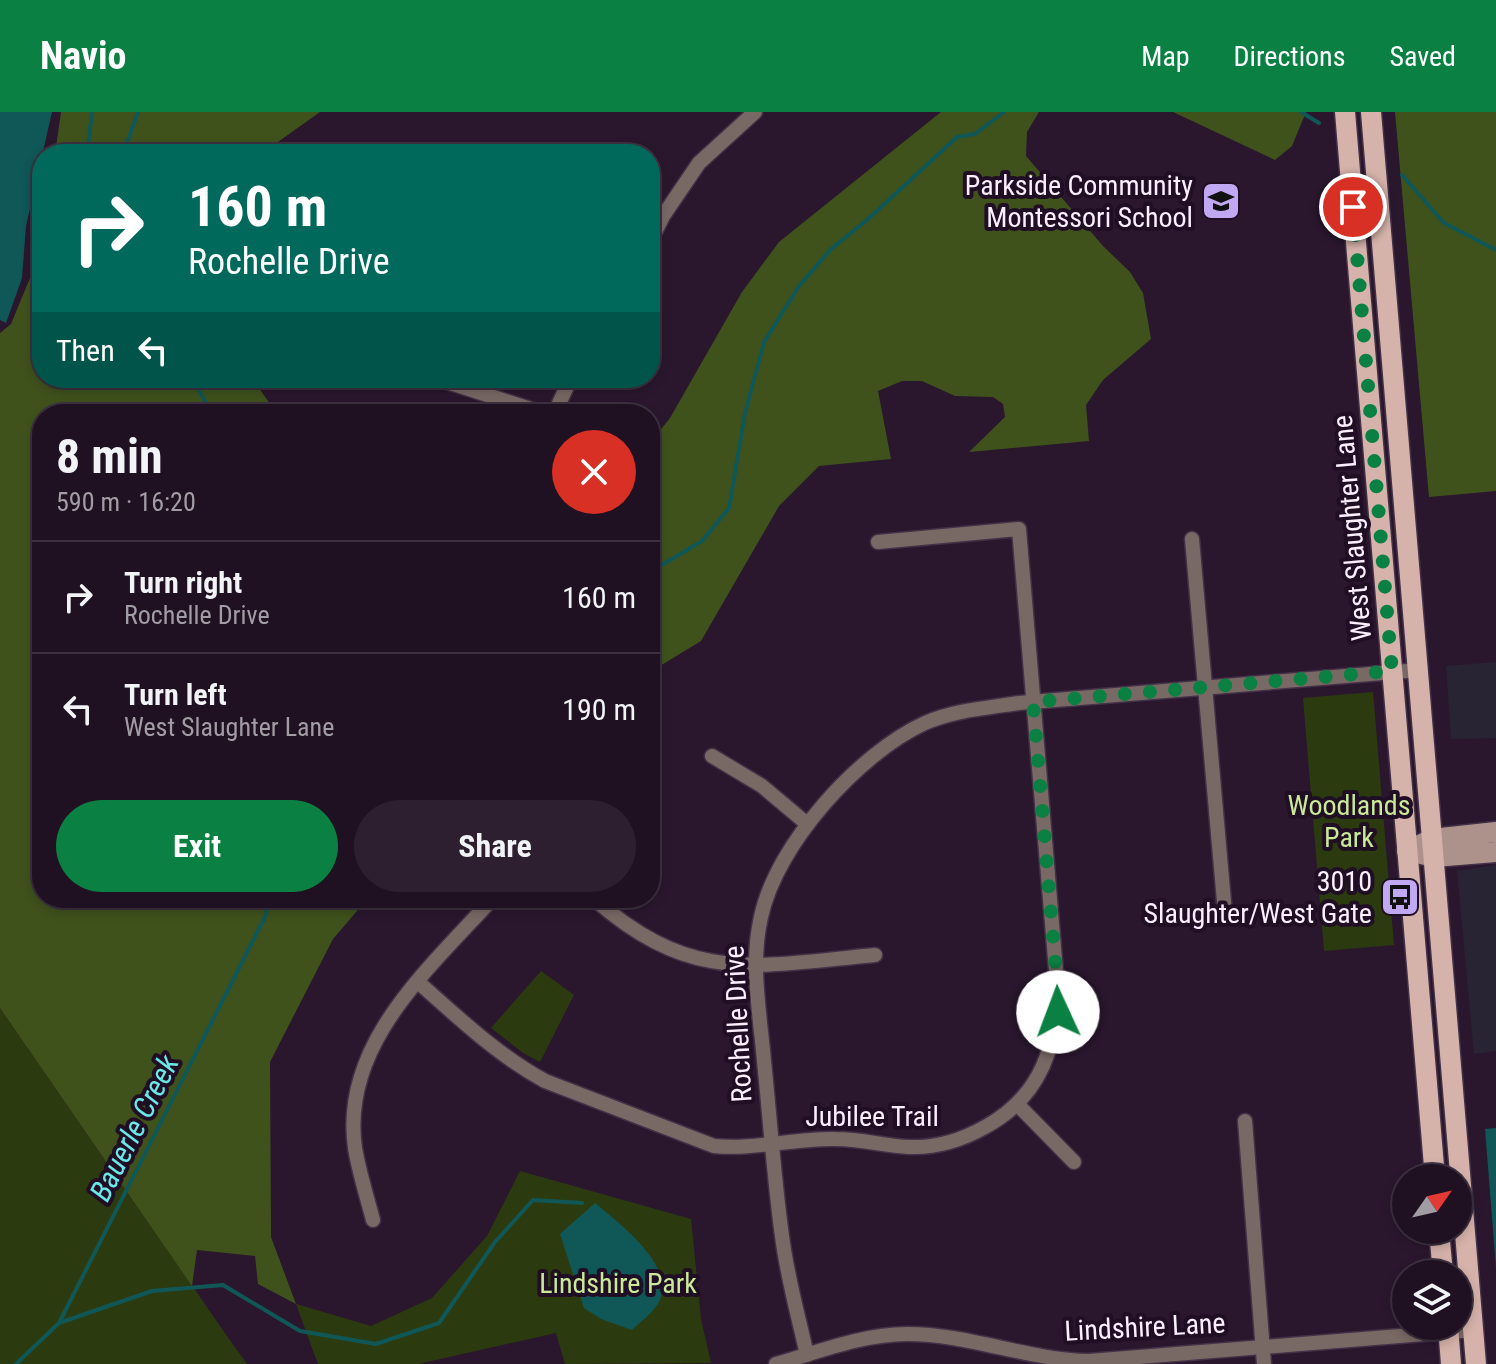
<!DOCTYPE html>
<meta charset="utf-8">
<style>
:root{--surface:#201122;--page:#2d1f2f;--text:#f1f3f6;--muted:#a29da5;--line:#3d3140;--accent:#0b8043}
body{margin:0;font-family:"Roboto Condensed",sans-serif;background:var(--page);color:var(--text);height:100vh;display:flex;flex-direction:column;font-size:30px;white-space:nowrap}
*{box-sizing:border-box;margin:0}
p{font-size:26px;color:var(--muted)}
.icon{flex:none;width:44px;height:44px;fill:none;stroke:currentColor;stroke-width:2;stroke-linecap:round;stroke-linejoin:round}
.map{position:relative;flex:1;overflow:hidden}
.drawer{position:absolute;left:32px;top:292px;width:628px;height:504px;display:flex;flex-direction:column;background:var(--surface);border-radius:32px;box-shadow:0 4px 12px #0003,0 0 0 2px var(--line)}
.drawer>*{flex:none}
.guide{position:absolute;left:32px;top:32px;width:628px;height:244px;border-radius:32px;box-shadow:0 4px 12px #0003,0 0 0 2px var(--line);background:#00695c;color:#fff;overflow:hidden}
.needle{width:52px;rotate:56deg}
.controls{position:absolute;left:1392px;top:1052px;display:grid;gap:16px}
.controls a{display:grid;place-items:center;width:80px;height:80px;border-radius:50%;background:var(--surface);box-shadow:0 4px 12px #0003,0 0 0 2px var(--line);font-size:40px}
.pin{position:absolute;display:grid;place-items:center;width:68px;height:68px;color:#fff;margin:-34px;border:4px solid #fff;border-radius:50%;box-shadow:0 2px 8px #0007}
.me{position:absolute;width:88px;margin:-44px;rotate:358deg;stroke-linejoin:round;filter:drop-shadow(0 0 6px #0008)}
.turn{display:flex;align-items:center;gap:28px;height:168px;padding:0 24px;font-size:36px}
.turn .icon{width:104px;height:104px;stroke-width:2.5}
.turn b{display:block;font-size:56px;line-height:68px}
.then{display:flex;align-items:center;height:76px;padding:0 24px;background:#0003;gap:16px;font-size:30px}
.round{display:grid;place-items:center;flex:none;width:84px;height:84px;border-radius:42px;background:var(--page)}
.overview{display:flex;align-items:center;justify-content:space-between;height:136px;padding:0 24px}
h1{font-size:48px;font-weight:700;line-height:60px}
.button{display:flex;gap:16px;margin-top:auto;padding:16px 24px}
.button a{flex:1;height:92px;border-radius:48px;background:var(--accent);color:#fff;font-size:32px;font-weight:700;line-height:92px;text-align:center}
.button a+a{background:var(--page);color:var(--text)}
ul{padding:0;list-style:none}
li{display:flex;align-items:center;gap:24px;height:112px;padding:0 24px;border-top:2px solid var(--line)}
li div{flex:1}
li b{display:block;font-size:30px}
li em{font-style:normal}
header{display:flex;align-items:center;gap:48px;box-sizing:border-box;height:112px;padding:0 40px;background:var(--accent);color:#fff}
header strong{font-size:38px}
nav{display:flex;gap:44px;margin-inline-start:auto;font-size:28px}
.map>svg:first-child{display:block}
.commercial{fill:#282434}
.green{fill:#2c3b0f}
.forest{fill:#3f521c}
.water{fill:#105757}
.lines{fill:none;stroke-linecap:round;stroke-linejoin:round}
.stream{stroke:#105757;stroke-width:4}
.minor-casing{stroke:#433147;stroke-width:17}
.secondary-casing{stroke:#433147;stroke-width:23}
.primary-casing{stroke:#433147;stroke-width:23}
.minor{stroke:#796965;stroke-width:14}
.secondary{stroke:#ad928c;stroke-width:20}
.primary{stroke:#d5b2aa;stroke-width:20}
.route{stroke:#0b8043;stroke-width:14;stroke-dasharray:0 25.2}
.labels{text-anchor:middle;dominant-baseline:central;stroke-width:8;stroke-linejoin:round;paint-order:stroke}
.poi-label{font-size:28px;fill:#fbeefd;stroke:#200e24;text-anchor:end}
.street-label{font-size:28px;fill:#fbeefd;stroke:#200e24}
.park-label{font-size:28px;fill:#caea98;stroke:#200e24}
.water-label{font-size:30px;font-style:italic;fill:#6ae8e8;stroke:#200e24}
</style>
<header>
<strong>Navio</strong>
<nav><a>Map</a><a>Directions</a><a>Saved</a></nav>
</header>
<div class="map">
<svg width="1496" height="1252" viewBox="0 0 1496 1252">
<rect width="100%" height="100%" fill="#2a172e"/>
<g class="commercial">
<path d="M1496,550v76l-45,1 -5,-73z"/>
<path d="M1496,753v186l-22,3 -17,-183z"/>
</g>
<g class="green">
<path d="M1373,580l21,253 -70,6 -21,-253z"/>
<path d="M541,859l33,24 -34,67 -17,-9 -32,-25z"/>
<path d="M0,896l229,331 18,25h-247z"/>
<path d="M520,1059l171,48 10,100 10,44 -146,1 -9,-31 -138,31h-100l-22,-60 75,22 61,-28 55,-62z"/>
</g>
<g class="forest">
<path d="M61,0h259l-59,42h-206z"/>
<path d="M941,0h98l-12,20 -1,24 77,90 27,26 13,21 8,46 -48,41 -17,25 3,36 -120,11 36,-35 -2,-13 -10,-7 -38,-1 -33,-15h-20l-24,10 13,68 -72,7 -40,40 -78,135 -51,31v-229l20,-25 72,-126 37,-50z"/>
<path d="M1173,0h133l-14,34 -17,14z"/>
<path d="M1395,0h101v379l-67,6z"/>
<path d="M42,137v129h210l25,36h-235v484h326l-35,41 -63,123 1,175 25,67 -38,-20 -3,-28 -58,-6 -5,36 -192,-278v-675l11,-9z"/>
</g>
<g class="water">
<path d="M0,0h52l-26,114 -4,52 -16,45 -6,-3z"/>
<path d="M1496,1016v140l-11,-139z"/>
<path d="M595,1091c25,21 89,68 60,105 -6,8 -16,15 -23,22l-31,-11 -17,-11 -24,-74z"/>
</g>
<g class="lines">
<g class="stream">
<path d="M1301,0l18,11"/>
<path d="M87,42l5,-42"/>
<path d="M123,42l15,-42"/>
<path d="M1402,63l42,48 52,27"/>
<path d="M192,266l20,36"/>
<path d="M650,460l52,-31 27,-33 16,-95 19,-71 35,-56 32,-37 36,-29 90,-83 18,-3 29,-22"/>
<path d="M59,1211l93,-32 71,-6 77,46 76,13 63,-21 56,-81 38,-42 49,3"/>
<path d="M16,1252l43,-41 206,-406 5,-19"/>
</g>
<defs>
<g id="minor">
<path d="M650,130l13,-26 36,-53 56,-51"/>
<path d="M435,266l111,36"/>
<path d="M554,302l17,-36"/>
<path d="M1192,427l33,374"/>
<path d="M712,644l50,30 44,37"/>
<path d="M593,786c99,87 162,68 282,57"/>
<path d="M418,870c41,36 79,73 127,99l169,65c41,4 81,-8 122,-7 25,0 49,7 73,8 27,1 53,-7 76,-20 57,-31 73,-83 72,-144l-38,-454 -141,13"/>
<path d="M1018,993l56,57"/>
<path d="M1245,1009l19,243"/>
<path d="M373,1108c-6,-23 -14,-48 -18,-72 -15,-104 75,-180 138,-250"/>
<path d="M807,1243c-9,-40 -20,-79 -25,-119 -8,-58 -12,-117 -18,-175 -4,-47 -14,-97 -3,-144 15,-72 98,-164 164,-194 30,-13 62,-15 94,-20l400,-33"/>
<path d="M776,1252c42,-12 87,-30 131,-30 62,0 121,26 182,27l385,-31"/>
</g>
<g id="secondary">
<path d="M1407,739l25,-12 64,-7"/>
<path d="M1417,741l17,4 62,-5"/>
</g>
<g id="primary">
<path d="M1345,0l90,1066"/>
<path d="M1371,0l105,1252"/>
<path d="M1439,1118l4,44"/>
<path d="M1448,1214l3,38"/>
</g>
</defs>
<use href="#minor" class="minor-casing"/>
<use href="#secondary" class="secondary-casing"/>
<use href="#primary" class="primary-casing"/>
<use href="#minor" class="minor"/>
<use href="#secondary" class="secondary"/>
<use href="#primary" class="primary"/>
</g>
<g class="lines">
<path class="route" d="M1058,900l-1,-29 -24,-281 359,-31 -39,-464"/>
</g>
<defs>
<symbol id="school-square" viewBox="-11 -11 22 22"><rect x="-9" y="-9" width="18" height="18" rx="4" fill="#c1a8f3" stroke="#200e24"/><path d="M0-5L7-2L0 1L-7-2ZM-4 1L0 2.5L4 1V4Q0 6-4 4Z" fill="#111"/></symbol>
<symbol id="bus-square" viewBox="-11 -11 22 22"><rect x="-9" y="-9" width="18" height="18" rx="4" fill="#c1a8f3" stroke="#200e24"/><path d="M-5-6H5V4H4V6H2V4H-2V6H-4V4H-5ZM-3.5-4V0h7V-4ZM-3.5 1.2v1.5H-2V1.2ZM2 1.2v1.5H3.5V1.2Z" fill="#111"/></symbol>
</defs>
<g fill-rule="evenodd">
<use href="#school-square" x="1199" y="67" width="44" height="44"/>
<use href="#bus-square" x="1378" y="763" width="44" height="44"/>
</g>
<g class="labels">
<g class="poi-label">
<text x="1193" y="73">Parkside Community<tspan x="1193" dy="32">Montessori School</tspan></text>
<text x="1372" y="769">3010<tspan x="1372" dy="32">Slaughter/West Gate</tspan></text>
</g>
<g class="street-label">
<text transform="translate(1352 416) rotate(-95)">West Slaughter Lane</text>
<text transform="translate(738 912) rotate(-93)">Rochelle Drive</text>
<text x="872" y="1004">Jubilee Trail</text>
<text transform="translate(1145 1215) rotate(-3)">Lindshire Lane</text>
</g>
<g class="park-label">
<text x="1349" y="693">Woodlands<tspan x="1349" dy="32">Park</tspan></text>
<text x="618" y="1171">Lindshire Park</text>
</g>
<g class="water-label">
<text transform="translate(134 1016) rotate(-63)">Bauerle Creek</text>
</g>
</g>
</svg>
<div class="controls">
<a><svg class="needle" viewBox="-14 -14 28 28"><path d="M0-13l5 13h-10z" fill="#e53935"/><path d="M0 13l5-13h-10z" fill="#a29da5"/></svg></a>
<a><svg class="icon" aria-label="layers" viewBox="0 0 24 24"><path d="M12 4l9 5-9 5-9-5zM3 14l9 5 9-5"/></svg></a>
</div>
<div class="pin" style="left:1353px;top:95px;background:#d93025"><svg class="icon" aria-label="arrive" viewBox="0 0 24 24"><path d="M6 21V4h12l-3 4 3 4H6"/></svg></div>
<svg class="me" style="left:1058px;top:900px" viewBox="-20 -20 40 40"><circle r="19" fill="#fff"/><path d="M0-13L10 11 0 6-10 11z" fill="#0b8043"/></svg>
<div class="guide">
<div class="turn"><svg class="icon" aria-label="right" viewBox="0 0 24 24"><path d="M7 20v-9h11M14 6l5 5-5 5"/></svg><div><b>160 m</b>Rochelle Drive</div></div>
<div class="then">Then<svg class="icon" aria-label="left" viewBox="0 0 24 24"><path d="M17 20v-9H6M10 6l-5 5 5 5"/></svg></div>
</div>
<section class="drawer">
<div class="overview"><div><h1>8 min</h1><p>590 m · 16:20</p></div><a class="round" style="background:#d93025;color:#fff"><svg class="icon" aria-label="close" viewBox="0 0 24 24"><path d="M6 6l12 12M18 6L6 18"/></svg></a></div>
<ul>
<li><svg class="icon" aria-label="right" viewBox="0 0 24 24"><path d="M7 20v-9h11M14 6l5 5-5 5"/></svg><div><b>Turn right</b><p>Rochelle Drive</p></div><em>160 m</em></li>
<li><svg class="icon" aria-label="left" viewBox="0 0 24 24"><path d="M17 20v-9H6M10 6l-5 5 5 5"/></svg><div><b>Turn left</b><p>West Slaughter Lane</p></div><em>190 m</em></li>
</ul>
<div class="button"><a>Exit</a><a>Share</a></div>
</section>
</div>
